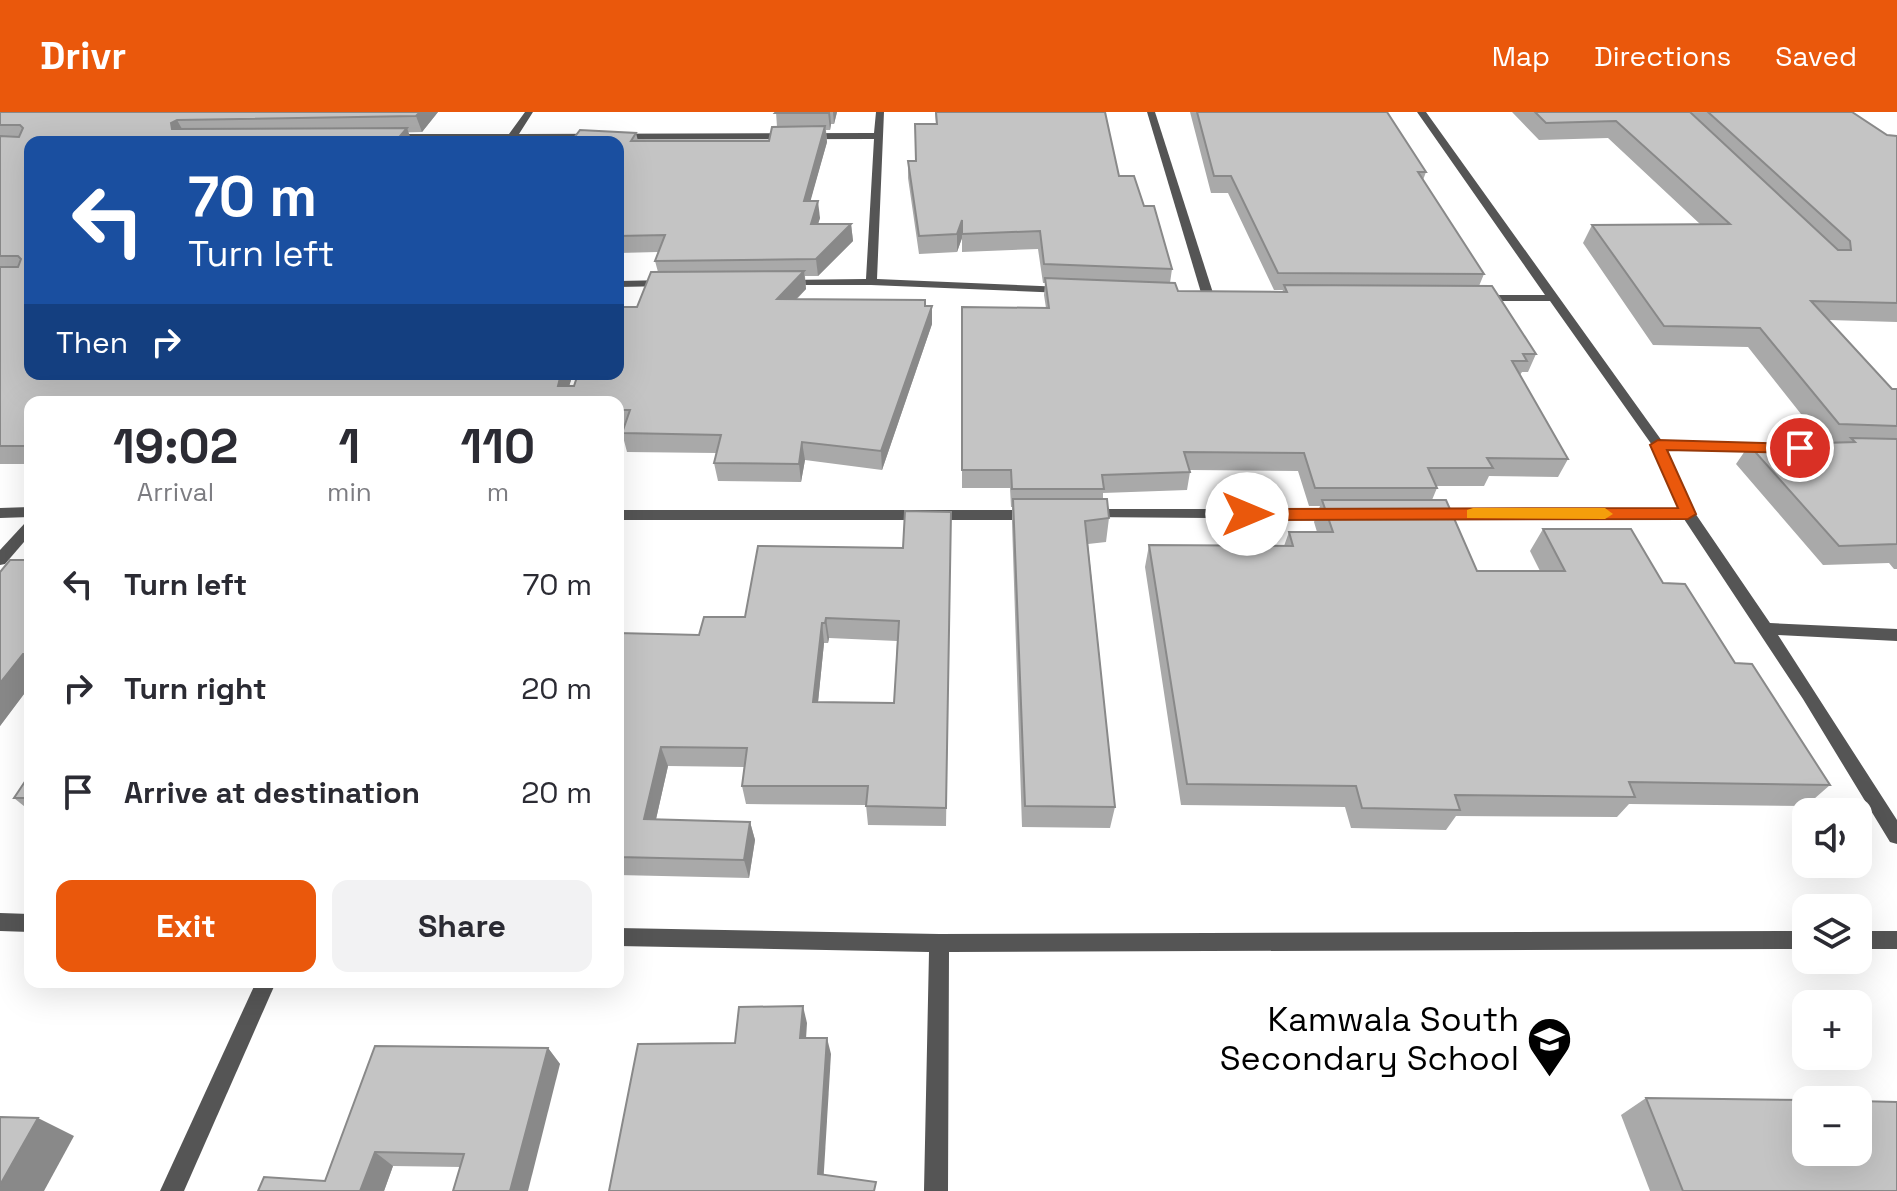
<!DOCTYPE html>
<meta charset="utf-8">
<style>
:root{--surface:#fff;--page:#f2f2f3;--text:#2b2b33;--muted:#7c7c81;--accent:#ea580c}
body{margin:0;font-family:"Space Grotesk",sans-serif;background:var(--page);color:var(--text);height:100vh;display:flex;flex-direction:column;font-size:30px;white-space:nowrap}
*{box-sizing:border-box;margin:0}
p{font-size:26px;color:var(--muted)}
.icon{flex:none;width:44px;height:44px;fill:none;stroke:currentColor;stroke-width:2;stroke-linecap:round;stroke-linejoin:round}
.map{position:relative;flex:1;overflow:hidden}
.drawer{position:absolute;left:24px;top:284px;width:600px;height:592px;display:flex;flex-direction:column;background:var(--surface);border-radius:16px;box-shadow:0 8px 32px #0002}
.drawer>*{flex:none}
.hud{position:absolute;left:24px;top:24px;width:600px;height:244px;border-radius:16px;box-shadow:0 8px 32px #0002;background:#1a4fa0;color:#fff;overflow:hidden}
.tools{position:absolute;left:1792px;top:686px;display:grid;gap:16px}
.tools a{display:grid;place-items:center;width:80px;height:80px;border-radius:16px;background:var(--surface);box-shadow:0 8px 32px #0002;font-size:40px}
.pin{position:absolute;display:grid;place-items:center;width:68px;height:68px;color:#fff;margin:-34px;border:4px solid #fff;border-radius:50%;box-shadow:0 2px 8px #0007}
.me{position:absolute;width:88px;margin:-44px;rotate:90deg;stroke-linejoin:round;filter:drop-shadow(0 0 6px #0008)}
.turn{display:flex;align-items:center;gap:28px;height:168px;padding:0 32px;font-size:36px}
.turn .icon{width:104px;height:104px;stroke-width:2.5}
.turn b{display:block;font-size:56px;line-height:68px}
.then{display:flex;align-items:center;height:76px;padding:0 32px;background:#0003;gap:16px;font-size:30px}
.eta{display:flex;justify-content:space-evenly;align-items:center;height:136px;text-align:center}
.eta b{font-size:48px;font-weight:700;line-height:56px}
.primary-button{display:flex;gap:16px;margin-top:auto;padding:16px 32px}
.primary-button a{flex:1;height:92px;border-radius:16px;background:var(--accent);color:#fff;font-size:32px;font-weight:700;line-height:92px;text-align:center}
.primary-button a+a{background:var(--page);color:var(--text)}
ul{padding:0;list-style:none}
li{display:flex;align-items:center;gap:24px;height:104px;padding:0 32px}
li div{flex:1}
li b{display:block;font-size:30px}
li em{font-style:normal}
header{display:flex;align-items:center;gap:48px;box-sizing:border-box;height:112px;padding:0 40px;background:var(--accent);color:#fff}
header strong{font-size:38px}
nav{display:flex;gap:44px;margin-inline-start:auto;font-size:28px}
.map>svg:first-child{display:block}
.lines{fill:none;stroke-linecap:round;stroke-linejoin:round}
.street{fill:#555;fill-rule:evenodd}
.wall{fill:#a9a9a9;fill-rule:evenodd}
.shaded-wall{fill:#898989}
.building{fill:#c4c4c4;stroke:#898989;stroke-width:2;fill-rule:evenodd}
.route{fill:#ea580c;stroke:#983908;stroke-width:2}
.slow{fill:#f59e0b}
.labels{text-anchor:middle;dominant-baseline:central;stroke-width:6;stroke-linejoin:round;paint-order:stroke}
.near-poi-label{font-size:34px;fill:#000;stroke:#fff;text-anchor:end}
</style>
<header>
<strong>Drivr</strong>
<nav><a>Map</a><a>Directions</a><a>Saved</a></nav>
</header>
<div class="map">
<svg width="1897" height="1079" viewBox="0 0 1897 1079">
<rect width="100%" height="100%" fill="#fff"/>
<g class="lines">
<g class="street">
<path d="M525,0h8l-14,22 355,-1 2,-21h8l-7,167 187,8 6,3 -6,3 -193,-8h-91v-4l4,-1 82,-1 8,-140 -483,1 -5,-3 5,-3h118z"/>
<path d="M1147,0h8l59,184 -2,2 -10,-2z"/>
<path d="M1417,0h9l236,329 111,4v6l-5,1 -101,-3 28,64 75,110 127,6v12l-119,-6 119,185v24l-7,-2 -87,-143 -119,-180 -255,-2 -2,-3 2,-3 5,-2h245l-27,-64 -102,-144h-71l-6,-3 6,-3h66z"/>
<path d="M618,169l50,-1 6,3 -6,3 -50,1z"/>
<path d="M30,395v10l-30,1v-10z"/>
<path d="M1090,397h248l7,5 -7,5 -253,-2 -2,-3 2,-3z"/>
<path d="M618,398h412l7,5 -7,5h-412z"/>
<path d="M30,409v14l-25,29 -5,1v-15l25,-27z"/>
<path d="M0,801l30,1v18l-30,-1z"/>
<path d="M618,816l321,6 867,-3v18l-857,3 -1,239h-24l5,-239 -311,-6z"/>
<rect x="1858" y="819" width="39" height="18"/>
<path d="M256,870h20l-92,209h-24z"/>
</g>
</g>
<g class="wall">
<path d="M0,0h438l-16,20 -392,10v232h543l-4,12h5l63,-79 21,-35 -3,-11 3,-9 -40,1v-111l18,-9 2,8h131l8,-14 -1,-15h61l-3,12h-3l-1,6h-4l1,12 -17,59 10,17 -2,6h33l2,17 -35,35h-13l1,13 -9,10 129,7 6,18 -50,146 -77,-10 -4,22 -83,-1 -4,-18 2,-10 -89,-1 -5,-19 1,-4h-5v-27h-588v62h-30z"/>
<path d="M935,0h170l14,64 25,30 28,63 -2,14 8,8 104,1 1,-2h-9l-46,-97h-17l-21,-81h197l39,60 -3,8 61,94 -5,12 57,68 -8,18h-6l-2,3 48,84 -10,18 -69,-1 -5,10h-48l1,2 -5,12 45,71h63l-10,-20 13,-22 120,54 72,80 95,122 -24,21 -177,-2 -12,13 -161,-1 -10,14 -95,-2 -6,-21 -164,-2 -36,-238 4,-22 135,1 5,-14h28l-3,-10 6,-16h-11l-11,-35 -108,-1v2l-3,18 -84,3v6l6,19 -3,24 -18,2 27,263 -5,21 -88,-1 -10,-304v-16h-1l-1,-19h-48v-181l84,1 -2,-13 1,-12h-2l-5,-34 -76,3v-14l-5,14 -38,2 -11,-76v-17h8l20,-37z"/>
<path d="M1512,0h340l35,23 10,1v186l-68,-2 63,69h5v180h-3l-5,-6 -66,2 -87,-101 13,-19 75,-2 -76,-96 -95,-2 -70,-102 9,-18 108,-1 -92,-86 -69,2z"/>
<path d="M951,400l-5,314 -78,-1 -2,-20 -120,-1 -4,-18 2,-19 -76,-1 -12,53 94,3 5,18 -6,38 -131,-3v-242l81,2 46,-18 158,-69zM829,526l68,3 -3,62 -76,-1 6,-59h4z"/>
<path d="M30,448v126l-30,40v-154z"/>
<path d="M30,662v37l-16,-13z"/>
<path d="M548,936l12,16 -99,103 -68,-1 -9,25h-126l67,-10z"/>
<path d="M1646,986l251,93h-247l-29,-76z"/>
</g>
<g class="shaded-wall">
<path d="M420,0h18l-16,20 -6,-16z"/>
<path d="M828,0h2l1,12 -1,6z"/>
<path d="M833,0h4l-3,12z"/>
<path d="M177,8l9,16 -14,-7 -1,-6z"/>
<path d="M825,14l2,16 -21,75 -2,-16z"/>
<path d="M407,16l5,14h-17z"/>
<path d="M818,89l2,17 -8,23 -1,-17z"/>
<path d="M962,108v18l-5,14v-18z"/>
<path d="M851,112l2,17 -35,35 -2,-17z"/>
<path d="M804,159l2,18 -27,27 -2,-17z"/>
<path d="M932,194v18l-50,146 -1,-19z"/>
<path d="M561,262h12l-9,28 -6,-16z"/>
<path d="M802,330l3,18 -4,22 -2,-18z"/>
<path d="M826,506l3,20 -1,5 -3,-20z"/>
<path d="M822,511l2,20 -8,79 -3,-20z"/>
<path d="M23,542l7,7v25l-30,40v-43z"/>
<path d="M661,635l7,19 -16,71 -8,-18z"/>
<path d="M750,710l5,18 -6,38 -5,-18z"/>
<path d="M803,894l4,17 -2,31 -5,-16z"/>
<path d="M827,926l4,16 -8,133 -5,-13z"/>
<path d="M548,936l12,16 -32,127h-18z"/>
<path d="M38,1006l36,18 -30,55h-44v-6z"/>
<path d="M375,1040l18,14 -9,25h-24z"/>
</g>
<g class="building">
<path d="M0,0h420l-4,4 -239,4 -6,3 1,6 235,-1 -12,14h-365v232h531l-3,12h16l4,-12h40v-67h19l14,-35 153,-1 -27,28 148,1v6h7l-51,145 -79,-9 -3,22 -85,-1 7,-28 -99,-2 8,-23h-12v-8h-588v44h-30v-179h18l3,-8 -3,-3h-18v-120l19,1 4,-9 -3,-3h-20z"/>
<path d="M776,0h52v1h-53z"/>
<path d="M936,0h169l14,64h15l10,30h10l18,63 -128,-5 -4,-33 -78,3v-14l-5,14 -38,2 -11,-75h8l-1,-37h22z"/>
<path d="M1197,0h190l39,60h-8l66,102 -206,-1 -47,-97h-17z"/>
<path d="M1535,0h155l148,138h13l-1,-9 -142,-129h144l35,23 10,1v167l-86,-2 81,88h5v37l-58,-2 -79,-96 -96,-2 -72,-101 138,-1 -114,-103 -70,2z"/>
<path d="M825,14l-21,75h14l-7,23h40l-35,35 -161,2 10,-26 -47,1v-94h-47l9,-12 56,3 -5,8h138l3,-14z"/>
<path d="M1045,166l130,5 3,8 109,1 -3,-7 208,1 44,68h-13l4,7h-15l56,98 -81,-1 6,10h-65l9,20h-122l-11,-35 -120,-1 6,20 -88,3 2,14h-92l-1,-19h-49v-163l87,1z"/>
<path d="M1851,326l46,1v105l-58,2 -90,-101 106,-3z"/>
<path d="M1013,387h94l2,19 -24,3 30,286 -90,-1z"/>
<path d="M1322,388h124l31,71h88l-22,-42h88l32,54 22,1 50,79 17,1 78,121 -201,-3 6,15 -180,-2 5,15 -98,-2 -6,-22 -169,-2 -38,-239 144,1 -4,-14h44z"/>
<path d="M905,399l46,1 -5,296 -80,-2 2,-20h-126l5,-38 -86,-1 -17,72 106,3 -6,38 -126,-3v-224l81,2 5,-18h41l13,-71 145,2zM826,506l73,3 -5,82 -81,-1 9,-79h3z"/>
<path d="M10,448h20v94h-7l-23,29v-111z"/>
<path d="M30,662v24h-16z"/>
<path d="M803,894l-3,32h27l-9,136 58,8 -2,9h-265l29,-147 97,-1 4,-36z"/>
<path d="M375,934l173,2 -38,143h-57l11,-37 -89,-2 -15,39h-102l6,-14 61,4z"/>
<path d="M1646,986l160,2v52h52v-51l39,1v89h-214z"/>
<path d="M0,1005l38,1 -38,67z"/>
</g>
<path class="route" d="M1658,328l142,4 8,4 -8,5 -133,-3 29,64 -8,5 -441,1 -8,-6 8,-5 431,-1 -28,-63z"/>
<path class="slow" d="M1473,396h132l8,6 -8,5 -138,-1v-8z"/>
<defs>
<symbol id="school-pin" viewBox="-11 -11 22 30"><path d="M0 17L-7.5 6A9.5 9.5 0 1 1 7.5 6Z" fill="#000" stroke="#fff"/><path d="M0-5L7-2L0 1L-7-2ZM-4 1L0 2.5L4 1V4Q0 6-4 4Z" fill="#fff"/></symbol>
</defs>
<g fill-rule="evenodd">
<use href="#school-pin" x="1524" y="902" width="51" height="69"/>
</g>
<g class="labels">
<g class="near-poi-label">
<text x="1519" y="907">Kamwala South<tspan x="1519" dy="39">Secondary School</tspan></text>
</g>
</g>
</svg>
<div class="tools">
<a><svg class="icon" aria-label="sound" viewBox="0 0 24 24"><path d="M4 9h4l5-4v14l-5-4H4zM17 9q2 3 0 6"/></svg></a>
<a><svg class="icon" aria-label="layers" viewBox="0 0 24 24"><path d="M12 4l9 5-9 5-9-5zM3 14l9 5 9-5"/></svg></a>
<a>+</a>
<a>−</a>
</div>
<div class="pin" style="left:1800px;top:336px;background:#d93025"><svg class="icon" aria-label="arrive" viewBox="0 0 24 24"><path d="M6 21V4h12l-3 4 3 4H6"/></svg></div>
<svg class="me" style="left:1247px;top:402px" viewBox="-20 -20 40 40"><circle r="19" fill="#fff"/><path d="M0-13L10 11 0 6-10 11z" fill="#ea580c"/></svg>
<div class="hud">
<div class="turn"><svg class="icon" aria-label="left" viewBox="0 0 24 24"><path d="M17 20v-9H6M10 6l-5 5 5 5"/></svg><div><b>70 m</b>Turn left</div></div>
<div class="then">Then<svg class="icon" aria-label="right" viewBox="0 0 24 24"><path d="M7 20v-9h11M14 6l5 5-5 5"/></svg></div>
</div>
<section class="drawer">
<div class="eta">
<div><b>19:02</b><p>Arrival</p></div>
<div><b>1</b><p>min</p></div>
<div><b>110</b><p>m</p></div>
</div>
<ul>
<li><svg class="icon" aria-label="left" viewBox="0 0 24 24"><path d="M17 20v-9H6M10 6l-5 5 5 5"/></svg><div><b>Turn left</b></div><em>70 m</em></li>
<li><svg class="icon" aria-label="right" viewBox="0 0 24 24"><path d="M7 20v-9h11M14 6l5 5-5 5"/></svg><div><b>Turn right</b></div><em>20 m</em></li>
<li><svg class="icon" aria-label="arrive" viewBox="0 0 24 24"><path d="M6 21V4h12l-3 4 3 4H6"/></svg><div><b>Arrive at destination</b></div><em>20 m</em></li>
</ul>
<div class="primary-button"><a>Exit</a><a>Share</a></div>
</section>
</div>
